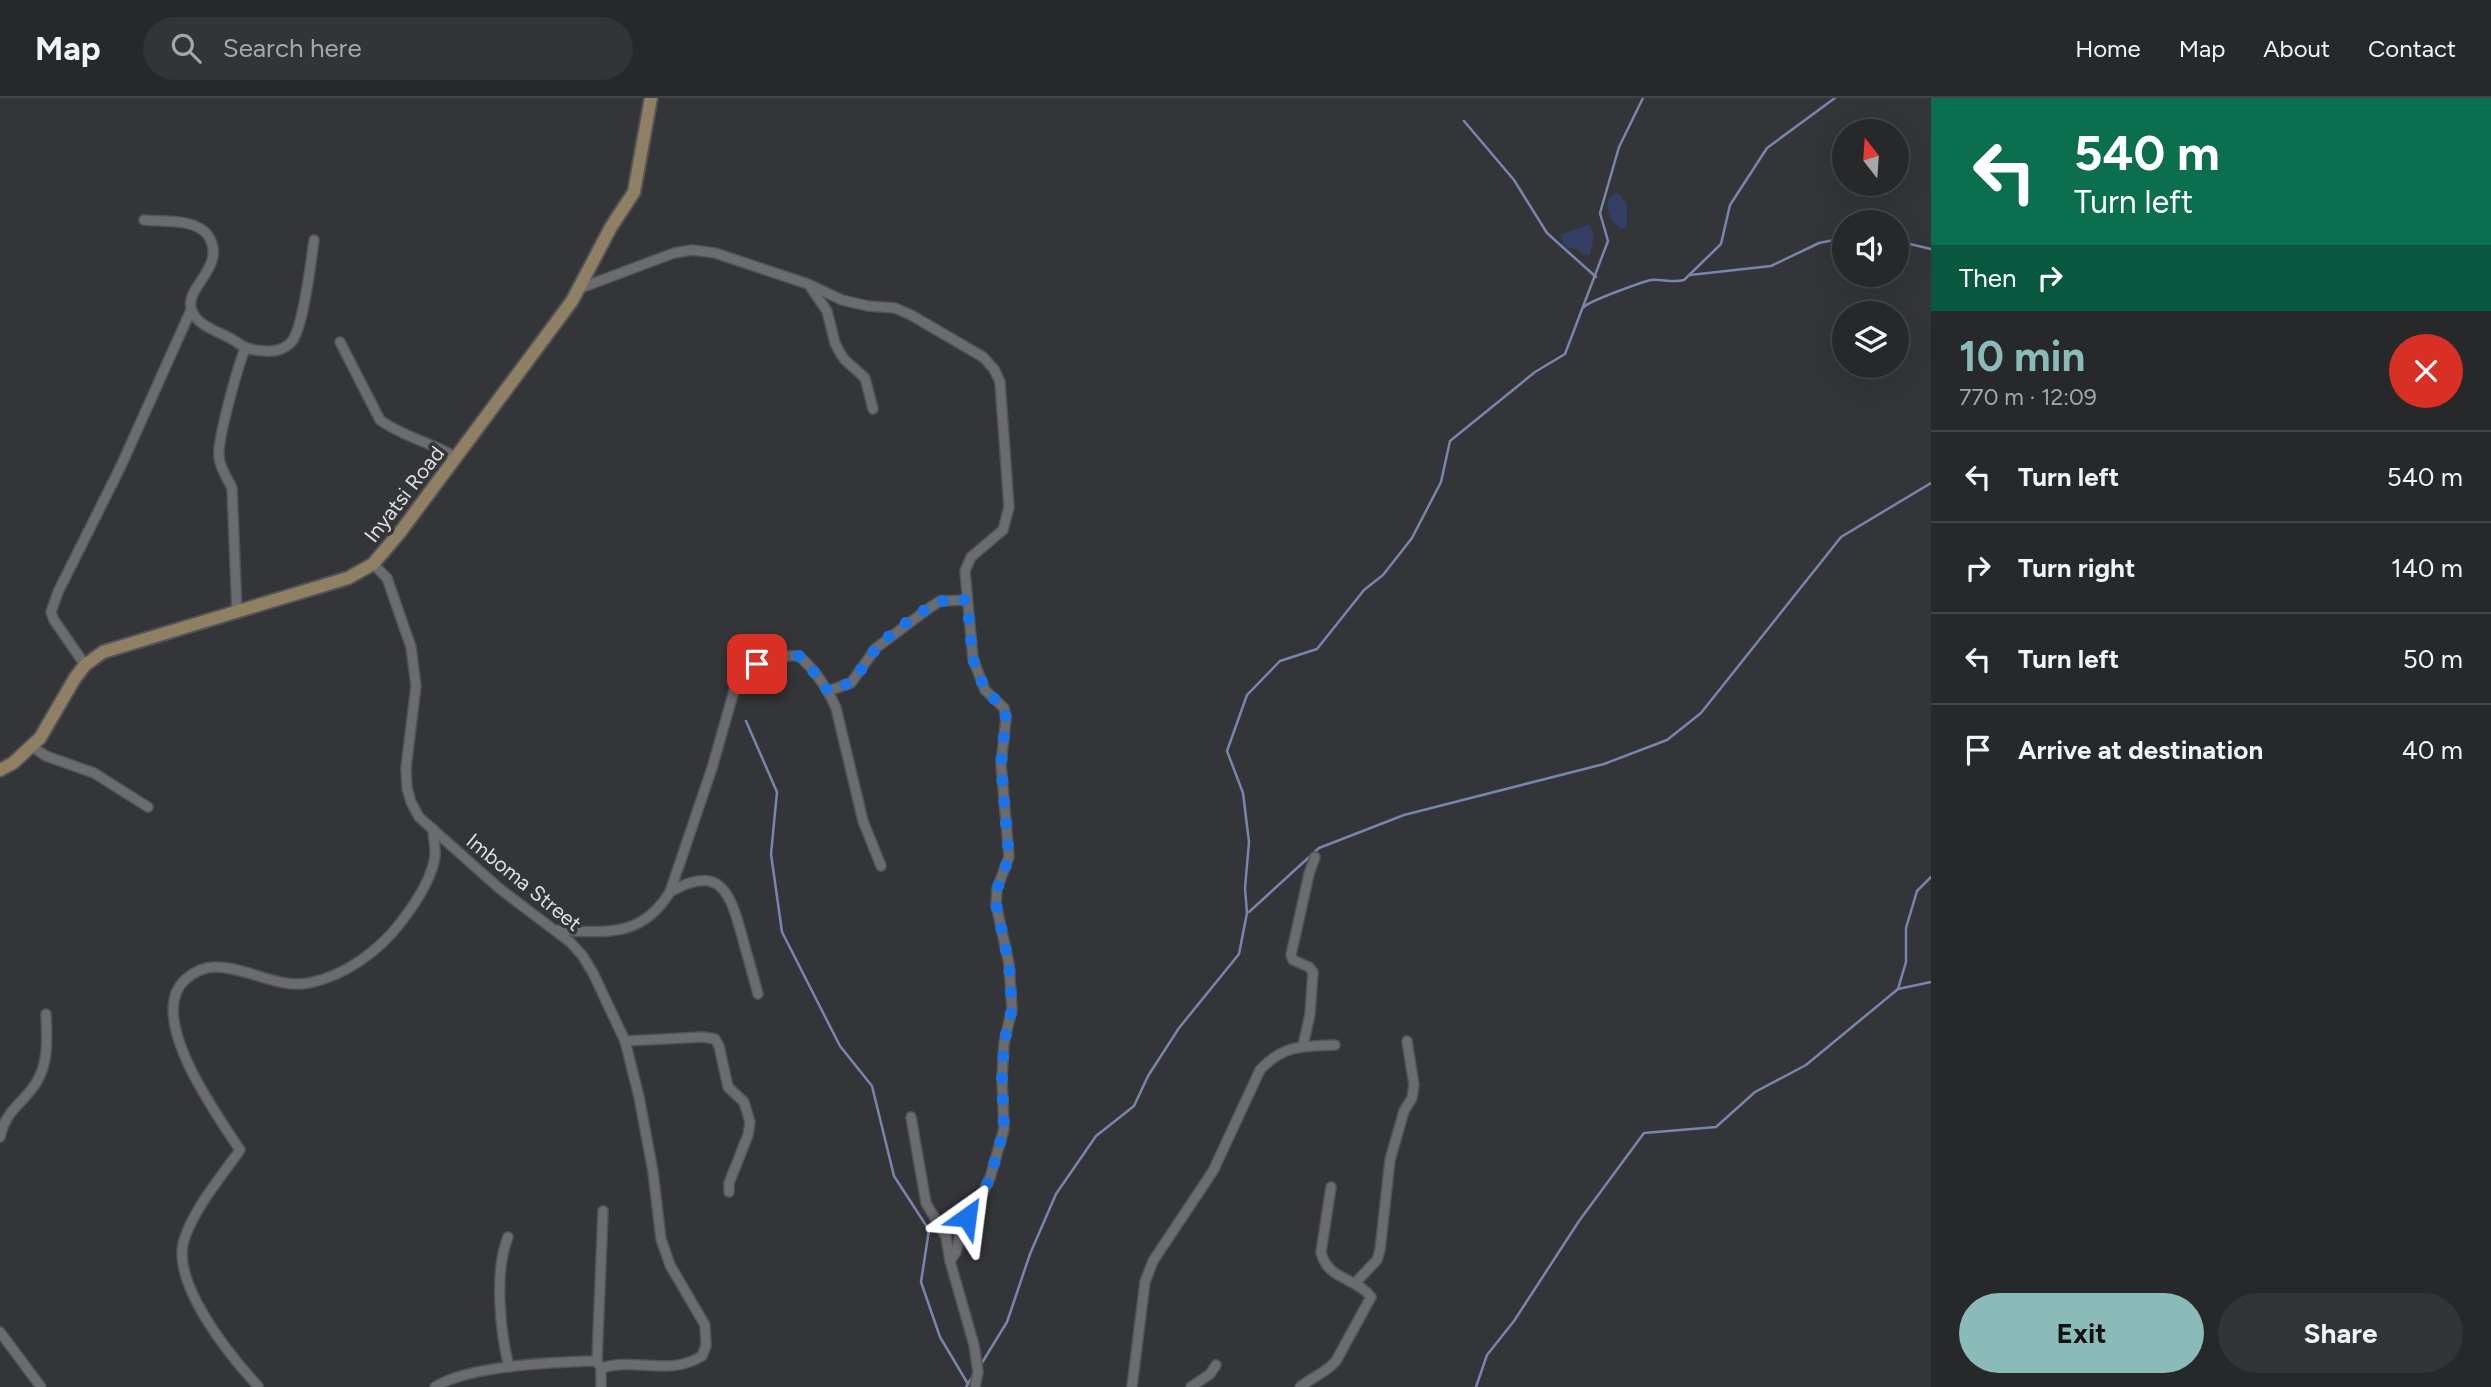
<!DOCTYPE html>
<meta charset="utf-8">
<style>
:root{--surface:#26282a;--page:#323436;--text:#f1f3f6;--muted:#a4a6a8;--line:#424447;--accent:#8bbbb9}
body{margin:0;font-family:Figtree,sans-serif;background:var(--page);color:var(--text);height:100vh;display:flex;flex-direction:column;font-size:26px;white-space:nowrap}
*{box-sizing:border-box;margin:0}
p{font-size:23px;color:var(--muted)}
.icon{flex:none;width:38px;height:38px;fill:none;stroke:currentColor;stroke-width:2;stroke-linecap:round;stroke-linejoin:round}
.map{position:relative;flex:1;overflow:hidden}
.side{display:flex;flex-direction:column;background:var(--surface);width:560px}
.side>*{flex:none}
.guide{background:#0b6e4f;color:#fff;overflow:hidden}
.needle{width:46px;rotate:343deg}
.controls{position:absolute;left:1832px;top:21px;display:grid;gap:14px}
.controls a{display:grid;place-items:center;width:77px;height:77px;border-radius:50%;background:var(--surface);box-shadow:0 7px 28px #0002,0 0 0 2px var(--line);font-size:35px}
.pin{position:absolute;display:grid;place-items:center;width:60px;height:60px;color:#fff;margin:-30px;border-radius:14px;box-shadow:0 4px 10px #0006}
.me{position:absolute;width:77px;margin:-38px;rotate:31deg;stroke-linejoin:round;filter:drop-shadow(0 0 5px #0008)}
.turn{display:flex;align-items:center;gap:24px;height:147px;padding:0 28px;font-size:32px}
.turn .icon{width:91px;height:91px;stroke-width:2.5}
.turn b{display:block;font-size:49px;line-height:60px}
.then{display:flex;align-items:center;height:66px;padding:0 28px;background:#0003;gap:14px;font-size:26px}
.round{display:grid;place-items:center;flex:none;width:74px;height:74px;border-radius:37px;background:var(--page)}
.headline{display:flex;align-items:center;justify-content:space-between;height:119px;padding:0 28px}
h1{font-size:42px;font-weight:700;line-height:52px;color:var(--accent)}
.primary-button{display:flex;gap:14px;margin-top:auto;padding:14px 28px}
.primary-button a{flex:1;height:80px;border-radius:42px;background:var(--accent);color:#111;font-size:28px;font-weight:700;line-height:80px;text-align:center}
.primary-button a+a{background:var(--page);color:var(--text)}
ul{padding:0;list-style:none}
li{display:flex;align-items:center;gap:21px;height:91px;padding:0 28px;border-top:2px solid var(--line)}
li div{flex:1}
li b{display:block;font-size:26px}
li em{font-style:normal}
header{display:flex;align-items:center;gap:42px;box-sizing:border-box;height:98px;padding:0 35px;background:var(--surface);border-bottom:2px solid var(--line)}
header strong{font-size:33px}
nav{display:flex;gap:38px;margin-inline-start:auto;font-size:24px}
.search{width:490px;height:63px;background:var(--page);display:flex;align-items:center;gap:18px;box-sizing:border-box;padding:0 24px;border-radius:38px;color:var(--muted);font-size:26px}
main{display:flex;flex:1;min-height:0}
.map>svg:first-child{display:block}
.green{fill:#333f64}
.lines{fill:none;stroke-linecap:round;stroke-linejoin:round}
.stream{stroke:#7985ac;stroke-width:2.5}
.street-casing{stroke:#525356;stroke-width:12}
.secondary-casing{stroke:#525356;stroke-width:16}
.street{stroke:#6a6c70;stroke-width:9}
.secondary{stroke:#8f7f63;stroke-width:12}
.route{stroke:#1a73e8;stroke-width:12;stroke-dasharray:0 21.6}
.labels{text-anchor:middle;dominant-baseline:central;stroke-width:7;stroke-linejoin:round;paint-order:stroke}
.street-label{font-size:21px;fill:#dedfe1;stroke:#333538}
</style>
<header>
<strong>Map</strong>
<div class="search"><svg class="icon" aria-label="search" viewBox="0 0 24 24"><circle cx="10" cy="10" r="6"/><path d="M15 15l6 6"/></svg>Search here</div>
<nav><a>Home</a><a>Map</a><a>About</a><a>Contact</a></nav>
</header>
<main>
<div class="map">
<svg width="1931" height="1289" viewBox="0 0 1931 1289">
<rect width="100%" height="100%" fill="#333538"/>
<g class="green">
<path d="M1616,95l5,2 6,10v21l-5,3c-13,-9 -16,-16 -13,-31z"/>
<path d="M1587,127h3l4,11 -4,19h-6l-7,-6 -12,-2 -5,-12z"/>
</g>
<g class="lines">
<g class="stream">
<path d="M1464,23l50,59 33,53 49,44"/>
<path d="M1897,143l34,8"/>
<path d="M1690,177l81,-9 48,-23 25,-5"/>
<path d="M1584,209c5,-6 58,-25 67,-27 11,-1 22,3 33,0l37,-36 9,-39 37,-57 68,-50"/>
<path d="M746,623l31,71 -6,62 11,78 58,114 32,40 22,90 35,54 -8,52 19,55 28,47"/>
<path d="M1249,814l70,-64 85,-33 200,-51 63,-24 34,-27 140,-176 90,-54"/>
<path d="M1898,891l8,-27v-34l11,-37 14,-14"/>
<path d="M980,1268l27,-44 23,-68 26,-60 40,-58 38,-30 14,-30 31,-48 60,-74 8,-41 -2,-25 4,-46 -6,-49 -16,-42 20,-56 33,-34 37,-12 47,-59 19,-15 29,-37 29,-56 9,-41 85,-69 30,-18 43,-113 -8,-28 19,-66 24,-49"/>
<path d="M966,1289l8,-13"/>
<path d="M1476,1289l11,-32 27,-34 65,-100 65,-88 72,-6 39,-35 51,-27 92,-76 33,-7"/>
</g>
<defs>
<g id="street">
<path d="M144,122c20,2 54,-2 65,17 18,31 -27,51 -17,74 6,16 29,21 43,30 10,8 17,9 30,10 10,1 21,-2 28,-11 11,-18 18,-78 21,-100"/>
<path d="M811,190l16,23 8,32 5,10 5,7 20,18 8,31"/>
<path d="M578,191l96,-36 18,-3 23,3 93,31 34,16 26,6 27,2 16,7 72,42 11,12 6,13 9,125 -6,23 -32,27 -6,14 8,88 12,31 19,18 2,10 -5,46 8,93 -12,32 -1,15 13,60 3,45 -8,34 -2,35 2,51 -14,49 -12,24 -11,15 -6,14 -5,21 -6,9"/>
<path d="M340,244l40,78c23,17 53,23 77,38"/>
<path d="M373,466l14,14 24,69 5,39 -10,82 1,20 4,14 8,15 81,72 70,53 12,13 11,18 32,68 14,56 14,75 8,67 9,26 35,60 1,21 -4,10c-34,21 -66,1 -101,12"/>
<path d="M237,515l-5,-125c-5,-10 -12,-20 -13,-31 -2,-17 19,-91 26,-108"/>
<path d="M85,567l-31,-45 -3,-8 7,-20 63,-126 70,-156"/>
<path d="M828,593l23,-8 25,-35 52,-39 12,-8 27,-1"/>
<path d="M31,648l15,10 48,17 54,34"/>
<path d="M670,794c50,-29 60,0 72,44 5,19 11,39 16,58"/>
<path d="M556,832c48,2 85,9 114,-38l42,-124 26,-91c12,-15 43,-23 61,-21 16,14 28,32 37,52l27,113 18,45"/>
<path d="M625,943l78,-4 12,2 4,7 9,41 16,15 6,20 -2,13 -19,48v9"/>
<path d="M1303,948l7,-32 3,-42 -4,-5 -16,-7 -2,-5 18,-81 6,-17"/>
<path d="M911,1019l15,86 20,34 4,24 24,84 4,27 -3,15"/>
<path d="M0,1039c6,-28 23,-33 36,-54 13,-20 11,-46 10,-69"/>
<path d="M508,1139c-14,35 -8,94 1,130"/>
<path d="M1356,1184l21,-22 3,-10 10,-90 14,-49 8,-13 2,-13 -7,-44"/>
<path d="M0,1234l41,55"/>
<path d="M598,1266l-1,-3 6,-150"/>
<path d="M258,1288c-28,-30 -90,-106 -73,-149 11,-31 36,-60 55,-87 -23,-35 -96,-135 -54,-171 8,-7 18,-12 29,-12 32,0 62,22 94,16 36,-7 71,-33 92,-61 14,-18 31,-43 34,-66 1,-8 -2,-18 -2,-27"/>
<path d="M435,1289c33,-22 121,-25 162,-26"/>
<path d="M601,1289v-19"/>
<path d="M1132,1289l13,-105 8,-21 60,-90 47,-101c23,-25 43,-24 75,-25"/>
<path d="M1191,1289l19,-13 6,-9"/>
<path d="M1300,1289c12,-10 26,-14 36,-26l35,-64c-15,-20 -44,-17 -50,-45l10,-65"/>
</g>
<path id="secondary" d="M0,672l13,-7 27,-25 35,-60 10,-13 18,-13 245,-74 25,-14 28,-33 171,-230 39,-74 23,-35 17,-94"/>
</defs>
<use href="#street" class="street-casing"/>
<use href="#secondary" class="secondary-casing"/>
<use href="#street" class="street"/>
<use href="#secondary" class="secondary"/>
</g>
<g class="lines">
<path class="route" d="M757,566l27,-8h15l9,8 20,27c30,-7 30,-20 47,-41 10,-13 50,-43 65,-48 9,-4 18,-3 27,-2l6,59 12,31 19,18 2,10 -5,46 8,93 -12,32 -1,15 13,60 3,45 -8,34 -2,35 2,51 -14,49 -12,24 -11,15"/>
</g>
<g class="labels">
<g class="street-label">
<text transform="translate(404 396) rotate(-52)">Inyatsi Road</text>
<text transform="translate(524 784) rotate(39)">Imboma Street</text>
</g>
</g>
</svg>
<div class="controls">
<a><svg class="needle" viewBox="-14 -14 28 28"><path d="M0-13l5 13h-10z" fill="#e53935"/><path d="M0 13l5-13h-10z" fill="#a4a6a8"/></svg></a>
<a><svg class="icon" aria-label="sound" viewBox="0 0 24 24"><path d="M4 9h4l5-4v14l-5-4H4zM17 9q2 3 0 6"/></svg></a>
<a><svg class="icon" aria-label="layers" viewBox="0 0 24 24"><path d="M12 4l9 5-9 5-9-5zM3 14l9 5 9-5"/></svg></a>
</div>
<div class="pin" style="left:757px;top:566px;background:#d93025"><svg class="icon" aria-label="arrive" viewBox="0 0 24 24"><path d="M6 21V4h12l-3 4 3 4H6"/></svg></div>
<svg class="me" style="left:967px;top:1119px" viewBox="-20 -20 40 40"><path d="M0-17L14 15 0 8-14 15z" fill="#1a73e8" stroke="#fff" stroke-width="4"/></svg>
</div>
<section class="side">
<div class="guide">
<div class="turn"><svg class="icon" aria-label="left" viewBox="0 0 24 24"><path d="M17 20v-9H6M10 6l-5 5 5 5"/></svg><div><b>540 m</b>Turn left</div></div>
<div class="then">Then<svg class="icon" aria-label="right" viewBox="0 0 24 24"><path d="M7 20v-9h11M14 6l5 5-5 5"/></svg></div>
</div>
<div class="headline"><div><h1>10 min</h1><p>770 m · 12:09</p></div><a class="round" style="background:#d93025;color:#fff"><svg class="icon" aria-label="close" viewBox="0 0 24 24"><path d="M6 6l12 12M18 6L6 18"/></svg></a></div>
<ul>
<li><svg class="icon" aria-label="left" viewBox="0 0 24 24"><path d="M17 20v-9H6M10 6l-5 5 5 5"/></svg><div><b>Turn left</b></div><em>540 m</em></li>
<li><svg class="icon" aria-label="right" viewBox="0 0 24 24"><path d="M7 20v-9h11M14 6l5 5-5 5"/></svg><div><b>Turn right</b></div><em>140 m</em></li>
<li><svg class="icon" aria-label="left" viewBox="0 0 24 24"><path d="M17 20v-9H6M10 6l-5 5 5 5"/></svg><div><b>Turn left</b></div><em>50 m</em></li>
<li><svg class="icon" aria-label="arrive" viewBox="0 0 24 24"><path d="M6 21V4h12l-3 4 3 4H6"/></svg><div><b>Arrive at destination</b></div><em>40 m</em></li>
</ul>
<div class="primary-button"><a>Exit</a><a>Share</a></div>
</section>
</main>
